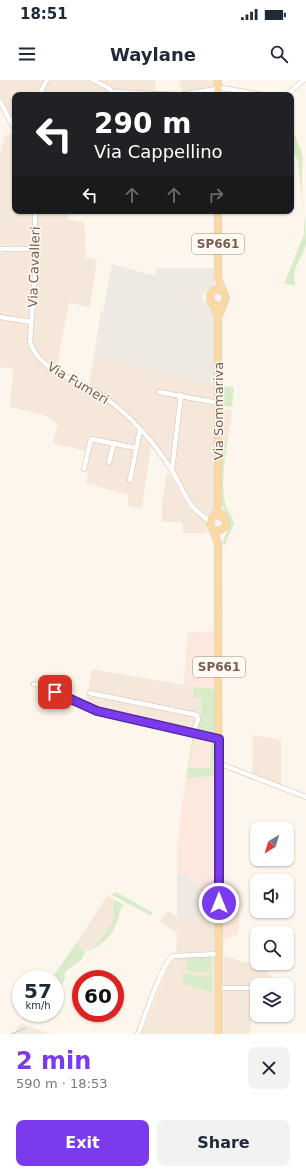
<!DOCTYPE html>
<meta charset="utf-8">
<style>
:root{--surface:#fff;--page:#f2f2f3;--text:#1f2937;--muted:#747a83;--accent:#7c3aed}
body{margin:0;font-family:"DejaVu Sans",sans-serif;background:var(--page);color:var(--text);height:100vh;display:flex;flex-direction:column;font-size:15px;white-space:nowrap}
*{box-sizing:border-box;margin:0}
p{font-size:13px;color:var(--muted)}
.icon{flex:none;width:22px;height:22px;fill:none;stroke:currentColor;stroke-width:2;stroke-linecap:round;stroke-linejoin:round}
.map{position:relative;height:954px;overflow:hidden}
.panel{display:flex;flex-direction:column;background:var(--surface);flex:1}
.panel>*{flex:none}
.hud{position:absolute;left:12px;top:12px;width:282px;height:122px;border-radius:8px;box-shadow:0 1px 3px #0004;background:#202124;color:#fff;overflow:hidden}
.needle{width:26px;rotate:218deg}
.tools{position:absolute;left:250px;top:742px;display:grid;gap:8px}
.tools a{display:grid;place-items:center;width:44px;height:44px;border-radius:8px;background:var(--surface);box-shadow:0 1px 3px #0004;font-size:20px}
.speed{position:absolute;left:12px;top:890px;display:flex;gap:8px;font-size:20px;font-weight:700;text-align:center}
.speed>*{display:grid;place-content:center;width:52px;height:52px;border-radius:50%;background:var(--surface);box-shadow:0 1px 3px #0004;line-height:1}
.speed small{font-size:10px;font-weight:400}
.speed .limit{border:6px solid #d22;background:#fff;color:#111}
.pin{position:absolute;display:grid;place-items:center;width:34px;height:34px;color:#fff;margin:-17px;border-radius:8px;box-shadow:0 2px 6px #0006}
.me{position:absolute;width:44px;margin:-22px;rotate:0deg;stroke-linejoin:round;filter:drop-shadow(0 0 3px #0008)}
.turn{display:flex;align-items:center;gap:14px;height:84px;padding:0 16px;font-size:18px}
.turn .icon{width:52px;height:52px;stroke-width:2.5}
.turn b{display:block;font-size:28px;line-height:34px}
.lanes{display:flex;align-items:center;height:38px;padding:0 16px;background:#0003;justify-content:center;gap:20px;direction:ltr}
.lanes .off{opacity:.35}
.round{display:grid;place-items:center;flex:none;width:42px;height:42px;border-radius:8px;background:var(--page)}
.overview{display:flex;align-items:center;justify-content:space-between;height:68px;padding:0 16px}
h1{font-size:24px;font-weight:800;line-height:30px;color:var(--accent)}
.cta{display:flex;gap:8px;margin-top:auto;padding:8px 16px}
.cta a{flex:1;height:46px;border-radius:8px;background:var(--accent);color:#fff;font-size:16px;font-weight:800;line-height:46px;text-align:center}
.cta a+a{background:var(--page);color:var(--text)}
.status{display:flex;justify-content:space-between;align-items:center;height:28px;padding:0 20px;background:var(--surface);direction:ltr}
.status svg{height:11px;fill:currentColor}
header{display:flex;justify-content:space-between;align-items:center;height:52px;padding:0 16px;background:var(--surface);font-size:18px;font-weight:800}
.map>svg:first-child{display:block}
.residential{fill:#f5e8da}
.commercial{fill:#fde8e0}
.industrial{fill:#efe9e4}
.green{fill:#d8ecc9}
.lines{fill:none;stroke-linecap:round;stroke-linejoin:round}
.stream{stroke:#a5d3da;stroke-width:1}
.street-casing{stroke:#d1beb0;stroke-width:5.5}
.primary-casing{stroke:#dad1cd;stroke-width:8}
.street{stroke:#fff;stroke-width:4.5}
.primary{stroke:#fbd9a5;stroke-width:7}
.route-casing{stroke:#51269a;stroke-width:10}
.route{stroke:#7c3aed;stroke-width:7}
.labels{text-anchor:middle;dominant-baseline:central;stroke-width:3;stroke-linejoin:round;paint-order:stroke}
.shield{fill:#fffaf3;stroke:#a28b7f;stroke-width:1}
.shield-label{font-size:12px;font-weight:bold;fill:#7a5c4d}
.street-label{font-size:13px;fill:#7a5c4d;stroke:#fffaf3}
</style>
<div class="status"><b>18:51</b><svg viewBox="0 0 49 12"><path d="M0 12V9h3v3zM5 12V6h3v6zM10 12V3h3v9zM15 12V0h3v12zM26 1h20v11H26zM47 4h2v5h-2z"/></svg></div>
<header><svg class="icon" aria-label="menu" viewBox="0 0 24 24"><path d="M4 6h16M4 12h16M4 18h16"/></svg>Waylane<svg class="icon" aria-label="search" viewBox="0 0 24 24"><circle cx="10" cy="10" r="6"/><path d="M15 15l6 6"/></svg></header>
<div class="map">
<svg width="306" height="954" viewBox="0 0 306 954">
<rect width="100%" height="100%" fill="#fdf6ec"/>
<g class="residential">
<path d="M0,0h46l-8,15h-23v34l-15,-33z"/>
<path d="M48,0h42l16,7 3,5 30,3h-100z"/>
<path d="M94,0h62l-1,13 -42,-1z"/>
<path d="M179,0h36v6l-6,3 -27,3z"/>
<path d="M13,51l2,3v77h18v36l-33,-2v-91l5,-19h2z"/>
<path d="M36,131h32l-1,9 17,2 2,36 11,2 -7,47 -21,-4 -13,67 -19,-16 -6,-14z"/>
<path d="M6,170l27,1 -4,70 -29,-4v-64h5z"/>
<path d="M0,238l28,6v22l6,10 10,10 54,30 22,16 18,20 -4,14 -45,-10 -4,15 -32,-8 5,-19 -12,-8 -30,-8h-6l3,-39 -13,-2z"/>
<path d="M94,275l122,30v17l-38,-9 -7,72 -15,-21 -15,-16 -52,-42z"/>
<path d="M182,318l34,8v103l-4,6 -3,1 -14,-8 -22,-39z"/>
<path d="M221,329l11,1 -4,29 -7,-1z"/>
<path d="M141,355l10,11 -9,62 -14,-2v-11l-42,-12 2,-9 -3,-4 6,-29 46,10z"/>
<path d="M167,393l3,1 17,32 19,16 2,11h-25l-1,-11h-20v-20z"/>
<path d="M92,589l102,18 -1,10 9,2 -2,22 -4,11 -101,-23 -9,-4z"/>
<path d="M253,655l28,5v45l-29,-11z"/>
<path d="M107,816l6,3 1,20 -16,24 -13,9 -8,-10z"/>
<path d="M168,831l9,6 40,3 -1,31 -40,2 1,-20 -18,-11z"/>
<path d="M216,876l1,78h-76l29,-72 4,-4z"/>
<path d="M224,876l37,11 21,18h-25v17h-2l-6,32h-25z"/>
<path d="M21,943l28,11h-36z"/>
</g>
<g class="commercial">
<path d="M215,551l1,58 -32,-3 3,-53z"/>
<path d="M197,656l14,4 -1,28h-21l4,-24z"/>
<path d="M216,696l1,118h-8l1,-7 -15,-1 -6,-10h-12v-31l9,-67z"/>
<path d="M223,806l16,4v40l-2,5 -14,5z"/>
</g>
<g class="industrial">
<path d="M112,184l44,12v-8h60l-3,19 -11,8v5l6,2 7,11 1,72 -122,-30 7,-44 2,1z"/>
<path d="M177,796h12l6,10 15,1v7h7v26l-40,-3z"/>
</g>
<g class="green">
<path d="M291,45c4,10 8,20 11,29 2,11 -1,21 0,31 0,18 4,41 4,59 -4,16 -15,22 -11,41l-11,-1 20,-50v-18l-6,-54 -7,-18z"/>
<path d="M221,306l13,1 -2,20 -11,-2z"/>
<path d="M221,358l7,1c-3,19 -8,49 -2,67 2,6 6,11 8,17l-9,22 -3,-1c2,-7 9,-17 7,-25 -2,-6 -6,-11 -8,-18z"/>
<path d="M194,607l22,2v47l-20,-4 4,-11 2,-22 -9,-2z"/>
<path d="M193,655l4,1 -4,8 -4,24h21l1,-28 5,1v35l-30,2z"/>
<path d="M116,812l36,20 -1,4 -41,-22z"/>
<path d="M113,819l11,6c-6,4 -4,11 -7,17 -7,18 -16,23 -32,30l-3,7 -17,13v6l-10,23v-22h-4l26,-37 8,10 13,-9 16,-24z"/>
<path d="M211,877l1,15h-16l-9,-3 -1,-11z"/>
<path d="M183,893l16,3 13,-1v17l-29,-8z"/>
</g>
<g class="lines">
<path class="stream" d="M11,954l15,-6"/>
<defs>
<g id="street">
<path d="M93,0l14,7 6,5 66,3 44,-7 40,7"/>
<path d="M39,15l8,-15"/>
<path d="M286,15l18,-15"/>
<path d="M0,21l15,29"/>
<path d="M35,131v62l-5,68c9,33 51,38 76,57 25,19 48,44 65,71 8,12 13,27 21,37 6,7 13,11 18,17"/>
<path d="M0,169h35"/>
<path d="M0,237l31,5"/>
<path d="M159,312l59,11"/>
<path d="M109,382l5,-19"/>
<path d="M84,389l7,-30 45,9"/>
<path d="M172,390l9,-75"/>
<path d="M130,400l10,-50"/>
<path d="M34,604l10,2 53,25 122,28"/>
<path d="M90,613l107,22 1,5 -5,13"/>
<path d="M218,683l88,34"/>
<path d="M219,908h38"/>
<path d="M138,954c6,-15 24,-71 35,-78l46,-2"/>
</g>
<g id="primary">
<path d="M218,0v15"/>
<path d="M218,131v67l8,20 -8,20"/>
<path d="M213,224l5,14v187l-3,11"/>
<path d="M216,225l-5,-3 -1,-7 5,-6 8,2"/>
<path d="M214,450l5,1 6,-4 1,-5 -4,-8"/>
<path d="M219,954l-1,-491 -8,-20 2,-5 4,-3 8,3"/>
</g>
</defs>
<use href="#street" class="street-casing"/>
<use href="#primary" class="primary-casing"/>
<use href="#street" class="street"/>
<use href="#primary" class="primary"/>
</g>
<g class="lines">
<defs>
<path id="route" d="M55,612l42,19 122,28v164"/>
</defs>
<use href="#route" class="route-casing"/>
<use href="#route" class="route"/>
</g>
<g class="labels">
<g class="shield">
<rect x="192" y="154" width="52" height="20" rx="3"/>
<rect x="193" y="577" width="52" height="20" rx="3"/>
</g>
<g class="shield-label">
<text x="218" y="164">SP661</text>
<text x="219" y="587">SP661</text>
</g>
<g class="street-label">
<text transform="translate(34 187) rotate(-88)">Via Cavalleri</text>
<text transform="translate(78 303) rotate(31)">Via Fumeri</text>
<text transform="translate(218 331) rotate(-90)">Via Sommariva</text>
</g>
</g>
</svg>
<div class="tools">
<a><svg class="needle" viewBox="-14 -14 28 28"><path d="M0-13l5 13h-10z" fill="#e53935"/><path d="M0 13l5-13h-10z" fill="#747a83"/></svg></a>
<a><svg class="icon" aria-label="sound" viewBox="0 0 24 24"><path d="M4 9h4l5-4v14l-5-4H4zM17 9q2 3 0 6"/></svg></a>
<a><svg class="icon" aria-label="search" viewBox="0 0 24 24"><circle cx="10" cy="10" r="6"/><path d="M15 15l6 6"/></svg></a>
<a><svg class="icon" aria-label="layers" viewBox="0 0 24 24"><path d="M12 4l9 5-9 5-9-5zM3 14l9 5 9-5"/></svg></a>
</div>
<div class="speed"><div>57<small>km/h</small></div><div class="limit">60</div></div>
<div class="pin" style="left:55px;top:612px;background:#d93025"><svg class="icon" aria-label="arrive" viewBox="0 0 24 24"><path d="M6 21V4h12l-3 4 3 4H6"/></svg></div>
<svg class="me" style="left:219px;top:823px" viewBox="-20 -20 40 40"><circle r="17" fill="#7c3aed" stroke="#fff" stroke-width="3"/><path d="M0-11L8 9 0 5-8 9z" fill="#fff"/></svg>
<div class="hud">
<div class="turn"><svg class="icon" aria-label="left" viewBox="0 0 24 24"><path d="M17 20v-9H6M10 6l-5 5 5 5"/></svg><div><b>290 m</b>Via Cappellino</div></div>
<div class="lanes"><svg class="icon" aria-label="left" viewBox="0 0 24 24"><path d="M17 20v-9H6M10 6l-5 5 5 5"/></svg><svg class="icon off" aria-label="ahead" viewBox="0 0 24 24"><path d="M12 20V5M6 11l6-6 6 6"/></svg><svg class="icon off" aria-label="ahead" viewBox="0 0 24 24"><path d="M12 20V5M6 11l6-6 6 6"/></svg><svg class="icon off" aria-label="right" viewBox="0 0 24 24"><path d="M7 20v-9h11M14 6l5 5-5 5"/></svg></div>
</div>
</div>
<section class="panel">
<div class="overview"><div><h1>2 min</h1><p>590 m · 18:53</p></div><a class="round"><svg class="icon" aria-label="close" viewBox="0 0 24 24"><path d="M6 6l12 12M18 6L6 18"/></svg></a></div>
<div class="cta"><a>Exit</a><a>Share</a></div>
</section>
